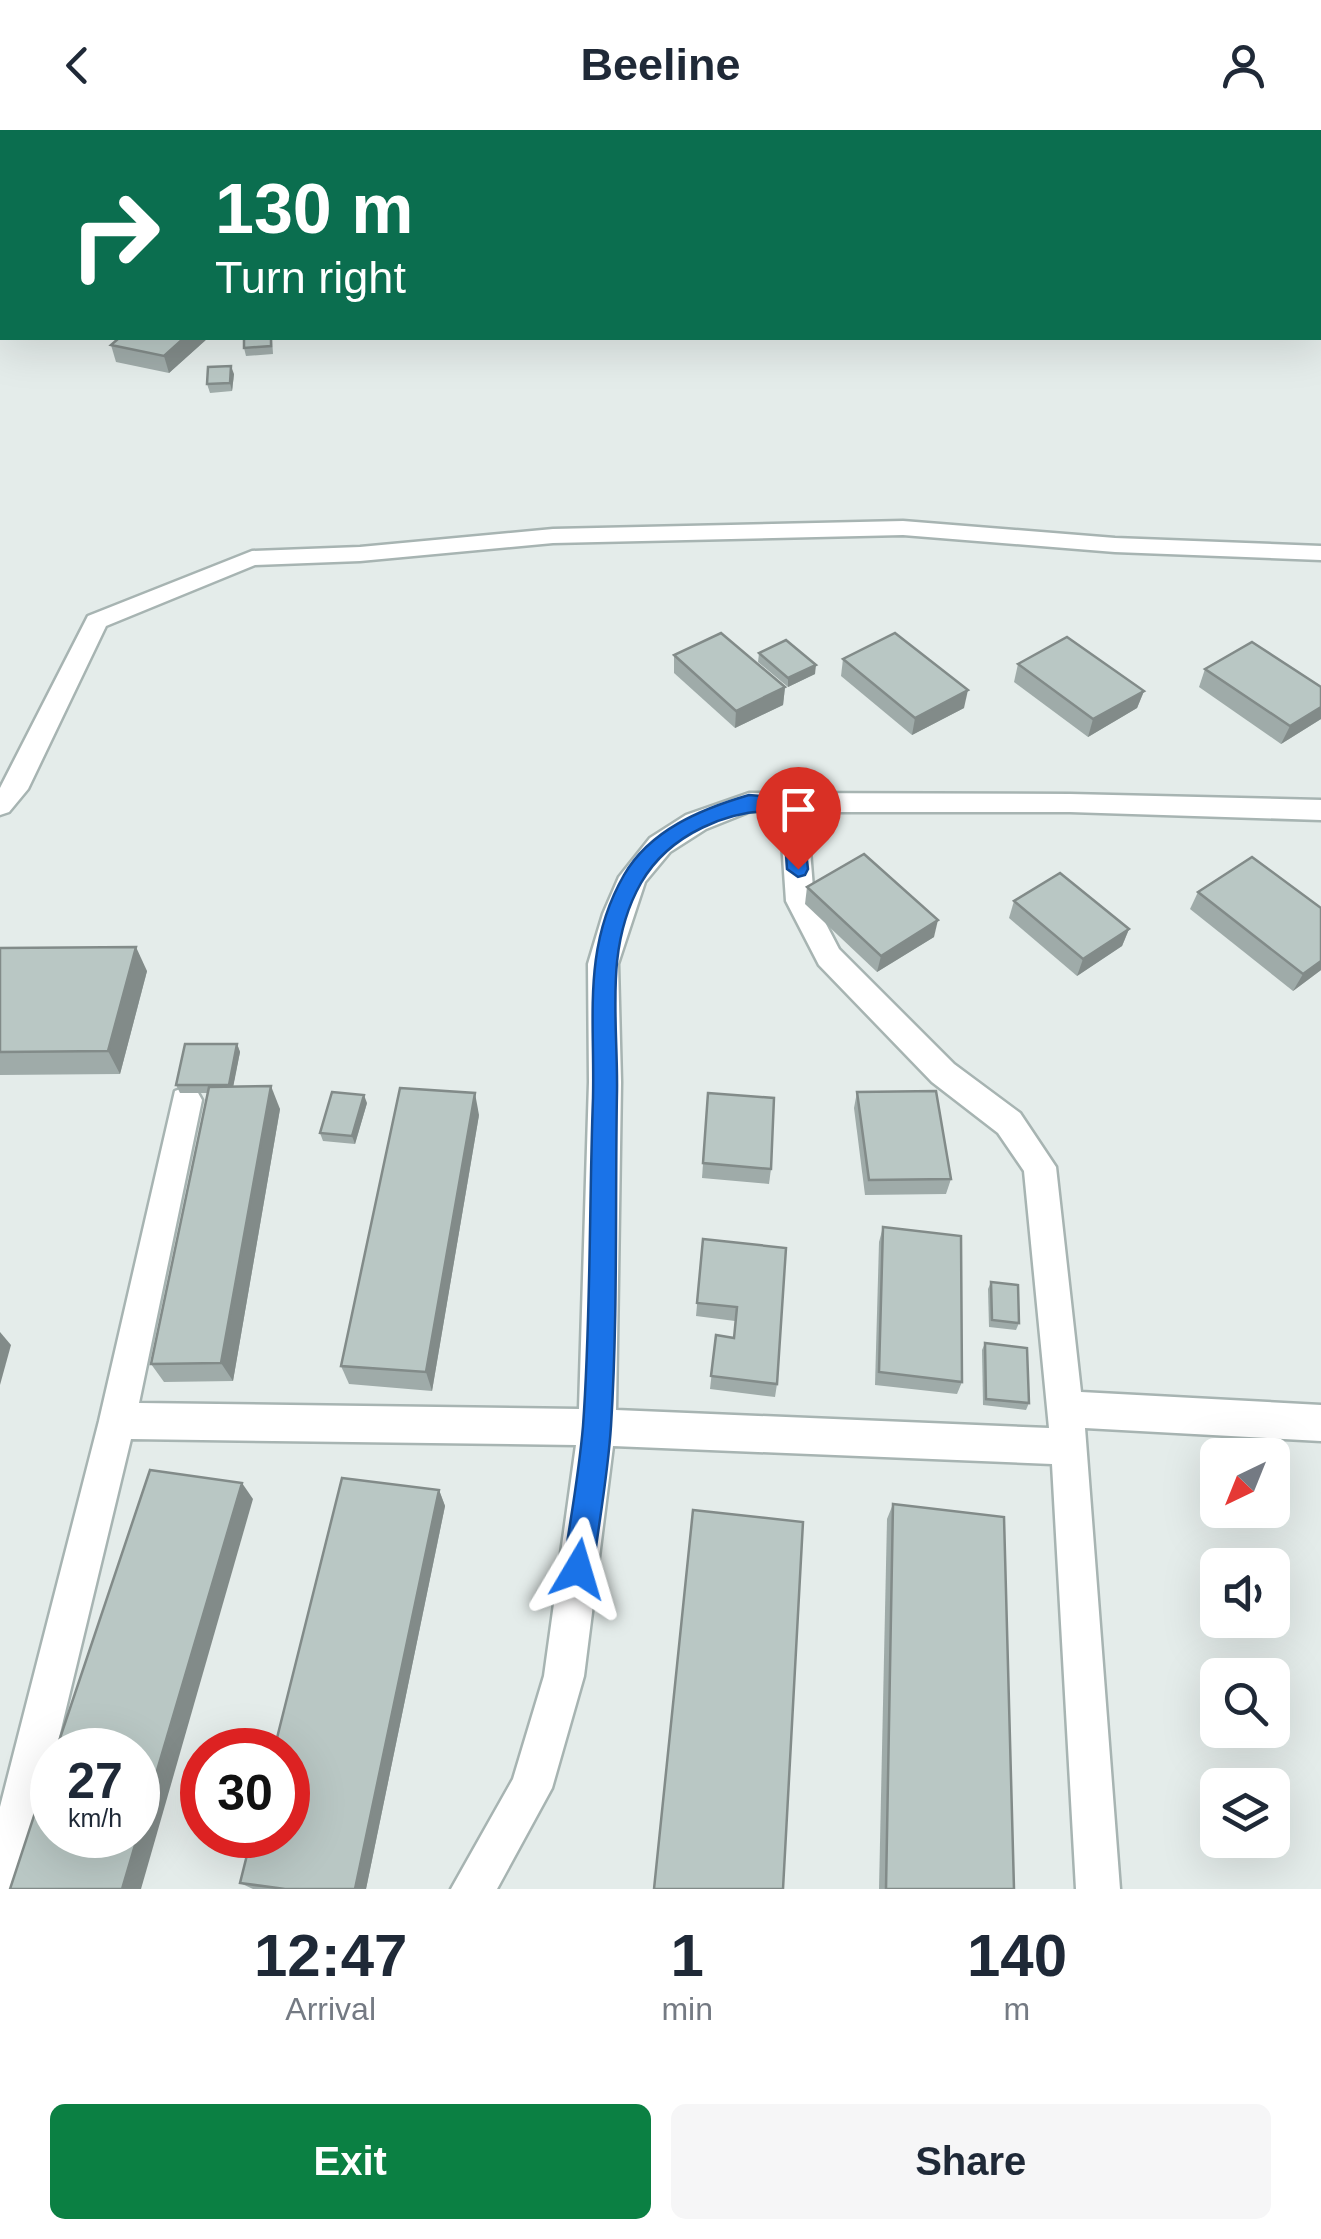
<!DOCTYPE html>
<style>
:root{--surface:#fff;--page:#f6f6f7;--text:#1f2937;--muted:#747a83;--accent:#0b8043}
body{margin:0;font-family:Helvetica,sans-serif;background:var(--page);color:var(--text);height:100vh;display:flex;flex-direction:column;font-size:38px;white-space:nowrap}
*{box-sizing:border-box;margin:0}
p{font-size:32px;color:var(--muted)}
.icon{flex:none;width:55px;height:55px;fill:none;stroke:currentColor;stroke-width:2;stroke-linecap:round;stroke-linejoin:round}
.map{position:relative;height:1759px;overflow:hidden}
.details{display:flex;flex-direction:column;background:var(--surface);flex:1}
.details>*{flex:none}
.hud{position:absolute;left:0px;top:0px;width:1322px;height:210px;box-shadow:0 10px 40px #0002;background:#0b6e4f;color:#fff;overflow:hidden}
.needle{width:65px;rotate:223deg}
.buttons{position:absolute;left:1200px;top:1308px;display:grid;gap:20px}
.buttons a{display:grid;place-items:center;width:90px;height:90px;border-radius:15px;background:var(--surface);box-shadow:0 10px 40px #0002;font-size:50px}
.speed{position:absolute;left:30px;top:1598px;display:flex;gap:20px;font-size:50px;font-weight:700;text-align:center}
.speed>*{display:grid;place-content:center;width:130px;height:130px;border-radius:50%;background:var(--surface);box-shadow:0 10px 40px #0002;line-height:1}
.speed small{font-size:25px;font-weight:400}
.speed .limit{border:15px solid #d22;background:#fff;color:#111}
.pin{position:absolute;display:grid;place-items:center;width:85px;height:85px;color:#fff;margin:-102px -42px;border-radius:50% 50% 50% 0;rotate:-45deg;box-shadow:0 0 10px #0007}
.pin .icon{rotate:45deg}
.me{position:absolute;width:110px;margin:-55px;rotate:7deg;stroke-linejoin:round;filter:drop-shadow(0 0 8px #0008)}
.turn{display:flex;align-items:center;gap:35px;height:210px;padding:0 50px;font-size:45px}
.turn .icon{width:130px;height:130px;stroke-width:2.5}
.turn b{display:block;font-size:70px;line-height:85px}
.eta{display:flex;justify-content:space-evenly;align-items:center;height:170px;text-align:center}
.eta b{font-size:60px;font-weight:700;line-height:70px}
.button{display:flex;gap:20px;margin-top:auto;padding:20px 50px}
.button a{flex:1;height:115px;border-radius:15px;background:var(--accent);color:#fff;font-size:40px;font-weight:700;line-height:115px;text-align:center}
.button a+a{background:var(--page);color:var(--text)}
header{display:flex;justify-content:space-between;align-items:center;height:130px;padding:0 50px;background:var(--surface);font-size:45px;font-weight:700}
.map>svg:first-child{display:block}
.lines{fill:none;stroke-linecap:round;stroke-linejoin:round}
.street-casing{stroke:#a7b4b2;stroke-width:5}
.street{fill:#fff;fill-rule:evenodd}
.wall{fill:#9faba9}
.shaded-wall{fill:#828b89}
.building{fill:#b9c7c4;stroke:#828b89;stroke-width:2.5}
.route{fill:#1a73e8;stroke:#114b97;stroke-width:2.5}
</style>
<header><svg class="icon" aria-label="back" viewBox="0 0 24 24"><path d="M15 5l-7 7 7 7"/></svg>Beeline<svg class="icon" aria-label="person" viewBox="0 0 24 24"><circle cx="12" cy="8" r="4"/><path d="M4 21q1-7 8-7t8 7"/></svg></header>
<div class="map">
<svg width="1321" height="1759" viewBox="0 0 1321 1759">
<rect width="100%" height="100%" fill="#e4ecea"/>
<g class="lines">
<defs>
<g id="street">
<path d="M903,391l212,17 206,8v14l-206,-8 -212,-17 -350,8 -193,18 -105,4 -149,61 -78,163 -19,23 -9,3v-27l88,-172 164,-65 108,-4 193,-18z"/>
<path d="M749,663l321,1 251,6v20l-251,-8h-263l7,89 25,48 115,115 66,49 36,54 25,225 240,13v36l-236,-13 35,461h-44l-24,-425 -439,-18 -29,230 -32,112 -55,101h-46l62,-110 31,-103 32,-231 -445,-6 -75,311h-4v16l-29,123h-23v-82l99,-386 76,-330 11,-4 11,4 5,9 -63,303 440,6 10,-327 -1,-118 15,-50 16,-37 31,-39 36,-23zM751,681l29,1 6,89 33,64 113,117 66,51 26,38 25,257 -433,-18 5,-328 -3,-118 27,-82 25,-30 36,-23z"/>
</g>
</defs>
<use href="#street" class="street-casing"/>
<use href="#street" class="street"/>
</g>
<g class="wall">
<path d="M208,208l-39,35 -53,-11 -5,-17z"/>
<path d="M272,208l1,16 -27,2 -2,-8z"/>
<path d="M234,244l-2,17 -22,2 -3,-9z"/>
<path d="M759,523l56,21 -27,13 -30,-25z"/>
<path d="M674,525l111,32 -2,18 -48,23 -61,-55z"/>
<path d="M843,529l121,49 -52,27 -71,-59z"/>
<path d="M1018,534l126,27 -7,17 -49,29 -74,-55z"/>
<path d="M1205,539l116,18v32l-40,25 -82,-57z"/>
<path d="M807,757l127,50 -57,35 -72,-68z"/>
<path d="M1198,762l123,78 -28,21 -103,-82z"/>
<path d="M1014,771l115,28 -7,17 -45,30 -68,-58z"/>
<path d="M0,818l147,23 -27,103 -120,1z"/>
<path d="M237,914l3,8 -7,34 47,23 -47,272 -69,1 -13,-18 57,-271h-28l-4,-8z"/>
<path d="M857,962l94,87 -5,15 -81,1 -11,-87z"/>
<path d="M708,963l63,76 -2,15 -67,-6z"/>
<path d="M367,973l-12,41 -32,-3 -3,-8z"/>
<path d="M479,985l-47,276 -83,-7 -8,-18z"/>
<path d="M883,1097l79,155 -5,12 -82,-9 4,-143z"/>
<path d="M703,1109l74,145 -2,13 -65,-8 6,-54 18,3 1,-17 -39,-5z"/>
<path d="M991,1152l28,41 -3,7 -27,-3 -1,-38z"/>
<path d="M985,1213l44,60 -3,7 -43,-5 -1,-55z"/>
<path d="M439,1360l6,16 -79,383h-113l-13,-6z"/>
<path d="M893,1374l121,385h-135l8,-370z"/>
</g>
<g class="shaded-wall">
<path d="M184,208h24l-39,35 -5,-17z"/>
<path d="M231,236l3,8 -2,17 -2,-8z"/>
<path d="M816,535l-1,9 -27,13v-9z"/>
<path d="M785,557l-2,18 -48,23 1,-17z"/>
<path d="M968,560l-4,18 -52,27 3,-17z"/>
<path d="M1144,561l-7,17 -49,29 5,-18z"/>
<path d="M1321,577v12l-40,25 9,-18z"/>
<path d="M938,790l-4,17 -57,35 4,-16z"/>
<path d="M1129,799l-7,17 -45,30 6,-17z"/>
<path d="M136,817l11,24 -27,103 -12,-23z"/>
<path d="M1321,831v9l-28,21 10,-17z"/>
<path d="M237,914l3,8 -8,41 -3,-8z"/>
<path d="M271,956l9,23 -47,272 -12,-18z"/>
<path d="M475,963l4,22 -47,276 -6,-19z"/>
<path d="M364,965l3,8 -12,41 -3,-8z"/>
<path d="M0,1202l11,13 -11,40z"/>
<path d="M242,1353l11,16 -112,390h-19z"/>
<path d="M439,1360l6,16 -79,383h-11z"/>
</g>
<g class="building">
<path d="M119,208h65l-20,18 -53,-11z"/>
<path d="M244,208h27v8l-27,2z"/>
<path d="M231,236l-1,17 -23,1 1,-17z"/>
<path d="M721,503l64,54 -49,24 -62,-56z"/>
<path d="M895,503l73,57 -53,28 -72,-59z"/>
<path d="M1067,507l77,54 -51,28 -75,-55z"/>
<path d="M786,510l30,25 -28,13 -29,-25z"/>
<path d="M1252,512l69,45v20l-31,19 -85,-57z"/>
<path d="M864,724l74,66 -57,36 -74,-69z"/>
<path d="M1252,727l69,51v53l-18,13 -105,-82z"/>
<path d="M1060,743l69,56 -46,30 -69,-58z"/>
<path d="M136,817l-28,104 -108,1v-104z"/>
<path d="M185,914h52l-8,41h-53z"/>
<path d="M271,956l-50,277 -70,1 58,-277z"/>
<path d="M400,958l75,5 -49,279 -85,-6z"/>
<path d="M936,961l15,88 -82,1 -12,-88z"/>
<path d="M332,962l32,3 -12,41 -32,-3z"/>
<path d="M708,963l66,5 -3,71 -68,-6z"/>
<path d="M883,1097l78,9 1,146 -83,-10z"/>
<path d="M703,1109l83,9 -9,136 -66,-8 5,-41 18,3 3,-31 -40,-4z"/>
<path d="M991,1152l27,3 1,38 -27,-3z"/>
<path d="M985,1213l42,5 2,55 -43,-4z"/>
<path d="M150,1340l92,13 -120,406h-112l42,-128v74h86v-85h-82z"/>
<path d="M342,1348l97,12 -84,399h-70l-45,-6 12,-48h36v-85h-14z"/>
<path d="M893,1374l111,13 10,372h-128z"/>
<path d="M693,1380l110,12 -20,367h-129z"/>
</g>
<path class="route" d="M749,665l51,4 8,70 -3,6 -7,2 -11,-8 -4,-58c-53,-3 -114,23 -142,72 -37,65 -23,136 -24,208 -2,111 1,224 -6,335 -3,48 -12,96 -18,143l-4,11 -11,4 -10,-4 -5,-11c7,-47 16,-95 20,-143 8,-109 6,-219 10,-328 2,-80 -11,-150 31,-223 26,-45 77,-66 125,-80z"/>
</svg>
<div class="buttons">
<a><svg class="needle" viewBox="-14 -14 28 28"><path d="M0-13l5 13h-10z" fill="#e53935"/><path d="M0 13l5-13h-10z" fill="#747a83"/></svg></a>
<a><svg class="icon" aria-label="sound" viewBox="0 0 24 24"><path d="M4 9h4l5-4v14l-5-4H4zM17 9q2 3 0 6"/></svg></a>
<a><svg class="icon" aria-label="search" viewBox="0 0 24 24"><circle cx="10" cy="10" r="6"/><path d="M15 15l6 6"/></svg></a>
<a><svg class="icon" aria-label="layers" viewBox="0 0 24 24"><path d="M12 4l9 5-9 5-9-5zM3 14l9 5 9-5"/></svg></a>
</div>
<div class="speed"><div>27<small>km/h</small></div><div class="limit">30</div></div>
<div class="pin" style="left:798px;top:739px;background:#d93025"><svg class="icon" aria-label="arrive" viewBox="0 0 24 24"><path d="M6 21V4h12l-3 4 3 4H6"/></svg></div>
<svg class="me" style="left:578px;top:1439px" viewBox="-20 -20 40 40"><path d="M0-17L14 15 0 8-14 15z" fill="#1a73e8" stroke="#fff" stroke-width="4"/></svg>
<div class="hud">
<div class="turn"><svg class="icon" aria-label="right" viewBox="0 0 24 24"><path d="M7 20v-9h11M14 6l5 5-5 5"/></svg><div><b>130 m</b>Turn right</div></div>
</div>
</div>
<section class="details">
<div class="eta">
<div><b>12:47</b><p>Arrival</p></div>
<div><b>1</b><p>min</p></div>
<div><b>140</b><p>m</p></div>
</div>
<div class="button"><a>Exit</a><a>Share</a></div>
</section>
